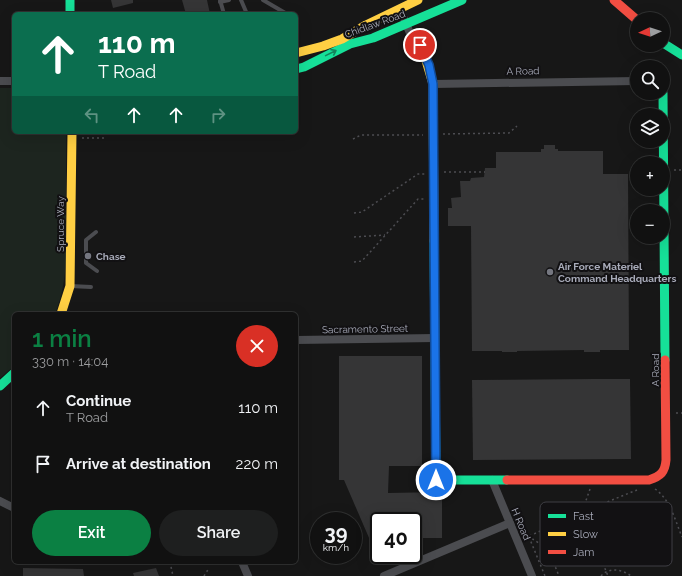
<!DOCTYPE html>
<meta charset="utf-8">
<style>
:root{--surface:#111;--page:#1e1f1f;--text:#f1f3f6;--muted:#9c9d9f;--line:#303131;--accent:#0b8043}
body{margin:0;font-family:Raleway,sans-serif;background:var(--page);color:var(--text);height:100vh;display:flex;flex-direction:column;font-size:15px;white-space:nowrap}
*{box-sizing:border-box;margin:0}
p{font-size:13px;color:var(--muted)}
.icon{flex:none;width:22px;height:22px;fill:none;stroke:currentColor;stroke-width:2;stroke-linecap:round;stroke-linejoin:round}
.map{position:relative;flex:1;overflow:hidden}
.details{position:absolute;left:12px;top:312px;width:286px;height:252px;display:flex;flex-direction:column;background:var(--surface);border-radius:6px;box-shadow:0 4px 16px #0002,0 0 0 1px var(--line)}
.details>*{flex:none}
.top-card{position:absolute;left:12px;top:12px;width:286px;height:122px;border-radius:6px;box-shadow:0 4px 16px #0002,0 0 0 1px var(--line);background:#0b6e4f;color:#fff;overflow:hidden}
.needle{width:26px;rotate:266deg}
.tools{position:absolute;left:630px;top:12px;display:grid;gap:8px}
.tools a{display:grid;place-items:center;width:40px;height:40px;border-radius:50%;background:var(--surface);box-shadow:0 4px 16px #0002,0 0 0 1px var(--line);font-size:20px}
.speed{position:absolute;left:310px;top:512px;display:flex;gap:8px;font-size:20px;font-weight:700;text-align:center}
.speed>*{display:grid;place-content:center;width:52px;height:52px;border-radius:50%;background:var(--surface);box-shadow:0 4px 16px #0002,0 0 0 1px var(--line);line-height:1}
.speed small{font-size:10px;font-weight:400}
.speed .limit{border:2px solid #111;border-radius:6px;background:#fff;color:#111}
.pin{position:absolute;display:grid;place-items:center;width:34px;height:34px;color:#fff;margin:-17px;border:2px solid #fff;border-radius:50%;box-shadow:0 1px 4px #0007}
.me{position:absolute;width:44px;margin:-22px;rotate:0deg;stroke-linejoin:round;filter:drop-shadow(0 0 3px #0008)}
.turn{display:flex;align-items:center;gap:14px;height:84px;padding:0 20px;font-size:18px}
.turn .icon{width:52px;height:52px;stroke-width:2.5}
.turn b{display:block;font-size:28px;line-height:34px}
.lanes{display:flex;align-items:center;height:38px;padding:0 20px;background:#0003;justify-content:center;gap:20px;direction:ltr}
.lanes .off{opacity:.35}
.round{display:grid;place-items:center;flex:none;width:42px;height:42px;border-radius:21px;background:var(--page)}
.headline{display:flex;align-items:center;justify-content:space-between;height:68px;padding:0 20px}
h1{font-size:24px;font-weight:600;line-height:30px;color:var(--accent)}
.primary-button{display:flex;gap:8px;margin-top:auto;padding:8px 20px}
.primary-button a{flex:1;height:46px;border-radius:24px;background:var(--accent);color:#fff;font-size:16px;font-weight:600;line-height:46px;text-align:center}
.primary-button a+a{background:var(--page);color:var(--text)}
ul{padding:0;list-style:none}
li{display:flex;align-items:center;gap:12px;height:56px;padding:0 20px}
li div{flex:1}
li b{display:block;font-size:15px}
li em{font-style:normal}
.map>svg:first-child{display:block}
.green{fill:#1d251f}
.building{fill:#353536}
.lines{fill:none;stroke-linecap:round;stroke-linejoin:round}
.path{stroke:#4d4d52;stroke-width:1.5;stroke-dasharray:2 3;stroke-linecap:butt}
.lane{stroke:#4b4c50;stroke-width:4}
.street{stroke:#4b4c50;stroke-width:8}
.fast{stroke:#16e098;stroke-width:9}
.slow{stroke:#ffcf43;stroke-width:9}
.jam{stroke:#f24e42;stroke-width:9}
.oneway{stroke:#14835c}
.route-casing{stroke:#114b97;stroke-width:10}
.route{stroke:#1a73e8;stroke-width:7}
.poi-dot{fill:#757780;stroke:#121113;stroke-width:1.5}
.labels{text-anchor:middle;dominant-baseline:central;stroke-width:4;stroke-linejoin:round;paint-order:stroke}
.street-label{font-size:10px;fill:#a8abb9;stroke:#121113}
.poi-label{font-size:10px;font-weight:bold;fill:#a8abb9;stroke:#121113;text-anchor:start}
.key{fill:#121113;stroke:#3f3f45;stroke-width:1}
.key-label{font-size:11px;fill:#a8abb9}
</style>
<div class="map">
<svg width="682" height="576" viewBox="0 0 682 576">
<rect width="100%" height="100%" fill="#171717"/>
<path class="green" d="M0,88h14v44h52v128c-1,18 -4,37 -11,54h-41v52l-14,12z"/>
<g class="building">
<path d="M111,0h22v3l-20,5z"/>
<path d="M182,0h25l3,14h-24z"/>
<path d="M544,145h11v4h3v2h45v23h25l1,176h-29v2h-16v-2l-67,1v1h-15v-1h-30l-1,-125h-23v-18h4l-1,-10 10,-1 -1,-16h10l1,-3 13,-1 1,-9h11v-16h45v-3h3z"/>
<path d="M339,356h83v110h-33l-1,27 54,-1v46h-29v-17h-34v40l-35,-81h-5z"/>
<path d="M595,379h35l1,80 -158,1 -1,-80z"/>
<path d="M23,568l60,1 1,7h-61z"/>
<path d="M156,568l3,8h-25l-1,-3z"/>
</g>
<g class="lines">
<g class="path">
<path d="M443,134l66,-1 8,-7"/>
<path d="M82,138h23"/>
<path d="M353,139l8,-4h62"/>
<path d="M674,170h8"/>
<path d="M444,172h41"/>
<path d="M354,213l8,-1 56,-38h7"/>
<path d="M354,237l31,-2"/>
<path d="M354,262l8,-1 56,-62h6"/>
<path d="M676,413h6"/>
<path d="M590,489l-8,23 26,64"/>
<path d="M655,489c15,10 20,31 27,48"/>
<path d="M528,536l17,11 6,8 -1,7 5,4 4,10"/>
<path d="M529,537l16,39"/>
<path d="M525,538l57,-26 55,-22"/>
<path d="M551,555l2,-1 7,2v7l-5,3"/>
<path d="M170,562l3,14"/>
<path d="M204,576l5,-8"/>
<path d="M601,576c8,-9 21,-7 30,0"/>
</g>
<g class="lane">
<path d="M220,0l4,14"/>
<path d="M241,0l6,14"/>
<path d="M263,0l24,14"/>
<path d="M220,2l9,-2"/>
<path d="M96,232l-10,8v23l11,8"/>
<path d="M70,286l21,1"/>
</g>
<g class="street">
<path d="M400,9l14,34"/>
<path d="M0,81h14"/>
<path d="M433,84l204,-3"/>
<path d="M296,340l139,-2"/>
<path d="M492,480l40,96"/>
<path d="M0,501l14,7"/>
<path d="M242,562l6,14"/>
<path d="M384,576l126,-53"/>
</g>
<g class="fast">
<path d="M70,0v14"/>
<path d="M663,43l19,12"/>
<path d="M296,69l8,-2 46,-23 23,-6 89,-38"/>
<path d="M663,93l2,267"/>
<path d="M434,241l2,239h71"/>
<path d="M0,386l14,-13"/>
</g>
<g class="slow">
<path d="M413,38l11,16 9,30 1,157"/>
<path d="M296,53l27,-7 19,-7 24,-14 52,-25"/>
<path d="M61,314l9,-28 2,-154"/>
</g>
<g class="jam">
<path d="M614,0l23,20"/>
<path d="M507,480h142c12,-4 16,-8 17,-20l-1,-100"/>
</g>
</g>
<defs><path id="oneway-shaft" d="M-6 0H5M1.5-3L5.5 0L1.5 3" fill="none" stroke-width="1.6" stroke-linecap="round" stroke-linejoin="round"/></defs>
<use class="oneway" href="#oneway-shaft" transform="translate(331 53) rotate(-26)"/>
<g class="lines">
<defs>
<path id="route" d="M420,45l9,20 4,19 3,396"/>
</defs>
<use href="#route" class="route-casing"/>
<use href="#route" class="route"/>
</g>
<g class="poi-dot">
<circle cx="88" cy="256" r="4"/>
<circle cx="550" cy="272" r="4"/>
</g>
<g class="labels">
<g class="street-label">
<text transform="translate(375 24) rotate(-20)">Chidlaw Road</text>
<text transform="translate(523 71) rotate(-1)">A Road</text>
<text transform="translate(60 224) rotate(-90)">Spruce Way</text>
<text transform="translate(365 329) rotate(-1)">Sacramento Street</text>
<text transform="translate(655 370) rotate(-90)">A Road</text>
<text transform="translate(521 524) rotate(67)">H Road</text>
</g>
<g class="poi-label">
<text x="96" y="256">Chase</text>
<text x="558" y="266">Air Force Materiel<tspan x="558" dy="12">Command Headquarters</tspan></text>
</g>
</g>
<rect x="540" y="502" width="132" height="64" rx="6" class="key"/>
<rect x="548" y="514" width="18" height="4" fill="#16e098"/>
<rect x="548" y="532" width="18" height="4" fill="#ffcf43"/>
<rect x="548" y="550" width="18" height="4" fill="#f24e42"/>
<g class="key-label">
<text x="573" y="520">Fast</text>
<text x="573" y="538">Slow</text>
<text x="573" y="556">Jam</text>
</g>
</svg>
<div class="tools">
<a><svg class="needle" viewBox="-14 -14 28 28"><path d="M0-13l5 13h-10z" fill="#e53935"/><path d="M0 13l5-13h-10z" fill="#9c9d9f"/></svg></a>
<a><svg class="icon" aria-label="search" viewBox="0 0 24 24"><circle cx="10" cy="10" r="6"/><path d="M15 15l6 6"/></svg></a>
<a><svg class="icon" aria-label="layers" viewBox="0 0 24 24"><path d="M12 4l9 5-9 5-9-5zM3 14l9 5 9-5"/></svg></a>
<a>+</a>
<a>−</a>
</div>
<div class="speed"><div>39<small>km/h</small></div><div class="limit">40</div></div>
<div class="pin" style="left:420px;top:45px;background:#d93025"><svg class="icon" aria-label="arrive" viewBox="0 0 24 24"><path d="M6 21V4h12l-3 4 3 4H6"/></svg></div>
<svg class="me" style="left:436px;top:480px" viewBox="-20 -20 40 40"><circle r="17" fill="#1a73e8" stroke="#fff" stroke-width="3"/><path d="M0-11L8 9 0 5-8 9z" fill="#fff"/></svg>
<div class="top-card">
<div class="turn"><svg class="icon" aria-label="ahead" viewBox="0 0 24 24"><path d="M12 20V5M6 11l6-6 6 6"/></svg><div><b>110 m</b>T Road</div></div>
<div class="lanes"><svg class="icon off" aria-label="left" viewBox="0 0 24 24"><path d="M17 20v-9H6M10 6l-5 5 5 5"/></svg><svg class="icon" aria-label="ahead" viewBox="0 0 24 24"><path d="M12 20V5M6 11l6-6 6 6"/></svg><svg class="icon" aria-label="ahead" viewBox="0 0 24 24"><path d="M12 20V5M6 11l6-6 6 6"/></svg><svg class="icon off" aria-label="right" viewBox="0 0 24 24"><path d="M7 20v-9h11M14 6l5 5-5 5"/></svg></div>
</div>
<section class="details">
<div class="headline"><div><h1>1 min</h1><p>330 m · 14:04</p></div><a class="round" style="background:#d93025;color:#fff"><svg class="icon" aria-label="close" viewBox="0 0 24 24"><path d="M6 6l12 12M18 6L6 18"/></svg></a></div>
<ul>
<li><svg class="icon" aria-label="ahead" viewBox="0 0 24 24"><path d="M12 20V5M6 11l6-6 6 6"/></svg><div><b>Continue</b><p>T Road</p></div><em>110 m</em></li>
<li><svg class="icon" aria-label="arrive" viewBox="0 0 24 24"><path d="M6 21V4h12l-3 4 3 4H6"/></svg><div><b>Arrive at destination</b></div><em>220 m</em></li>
</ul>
<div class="primary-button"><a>Exit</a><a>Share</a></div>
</section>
</div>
